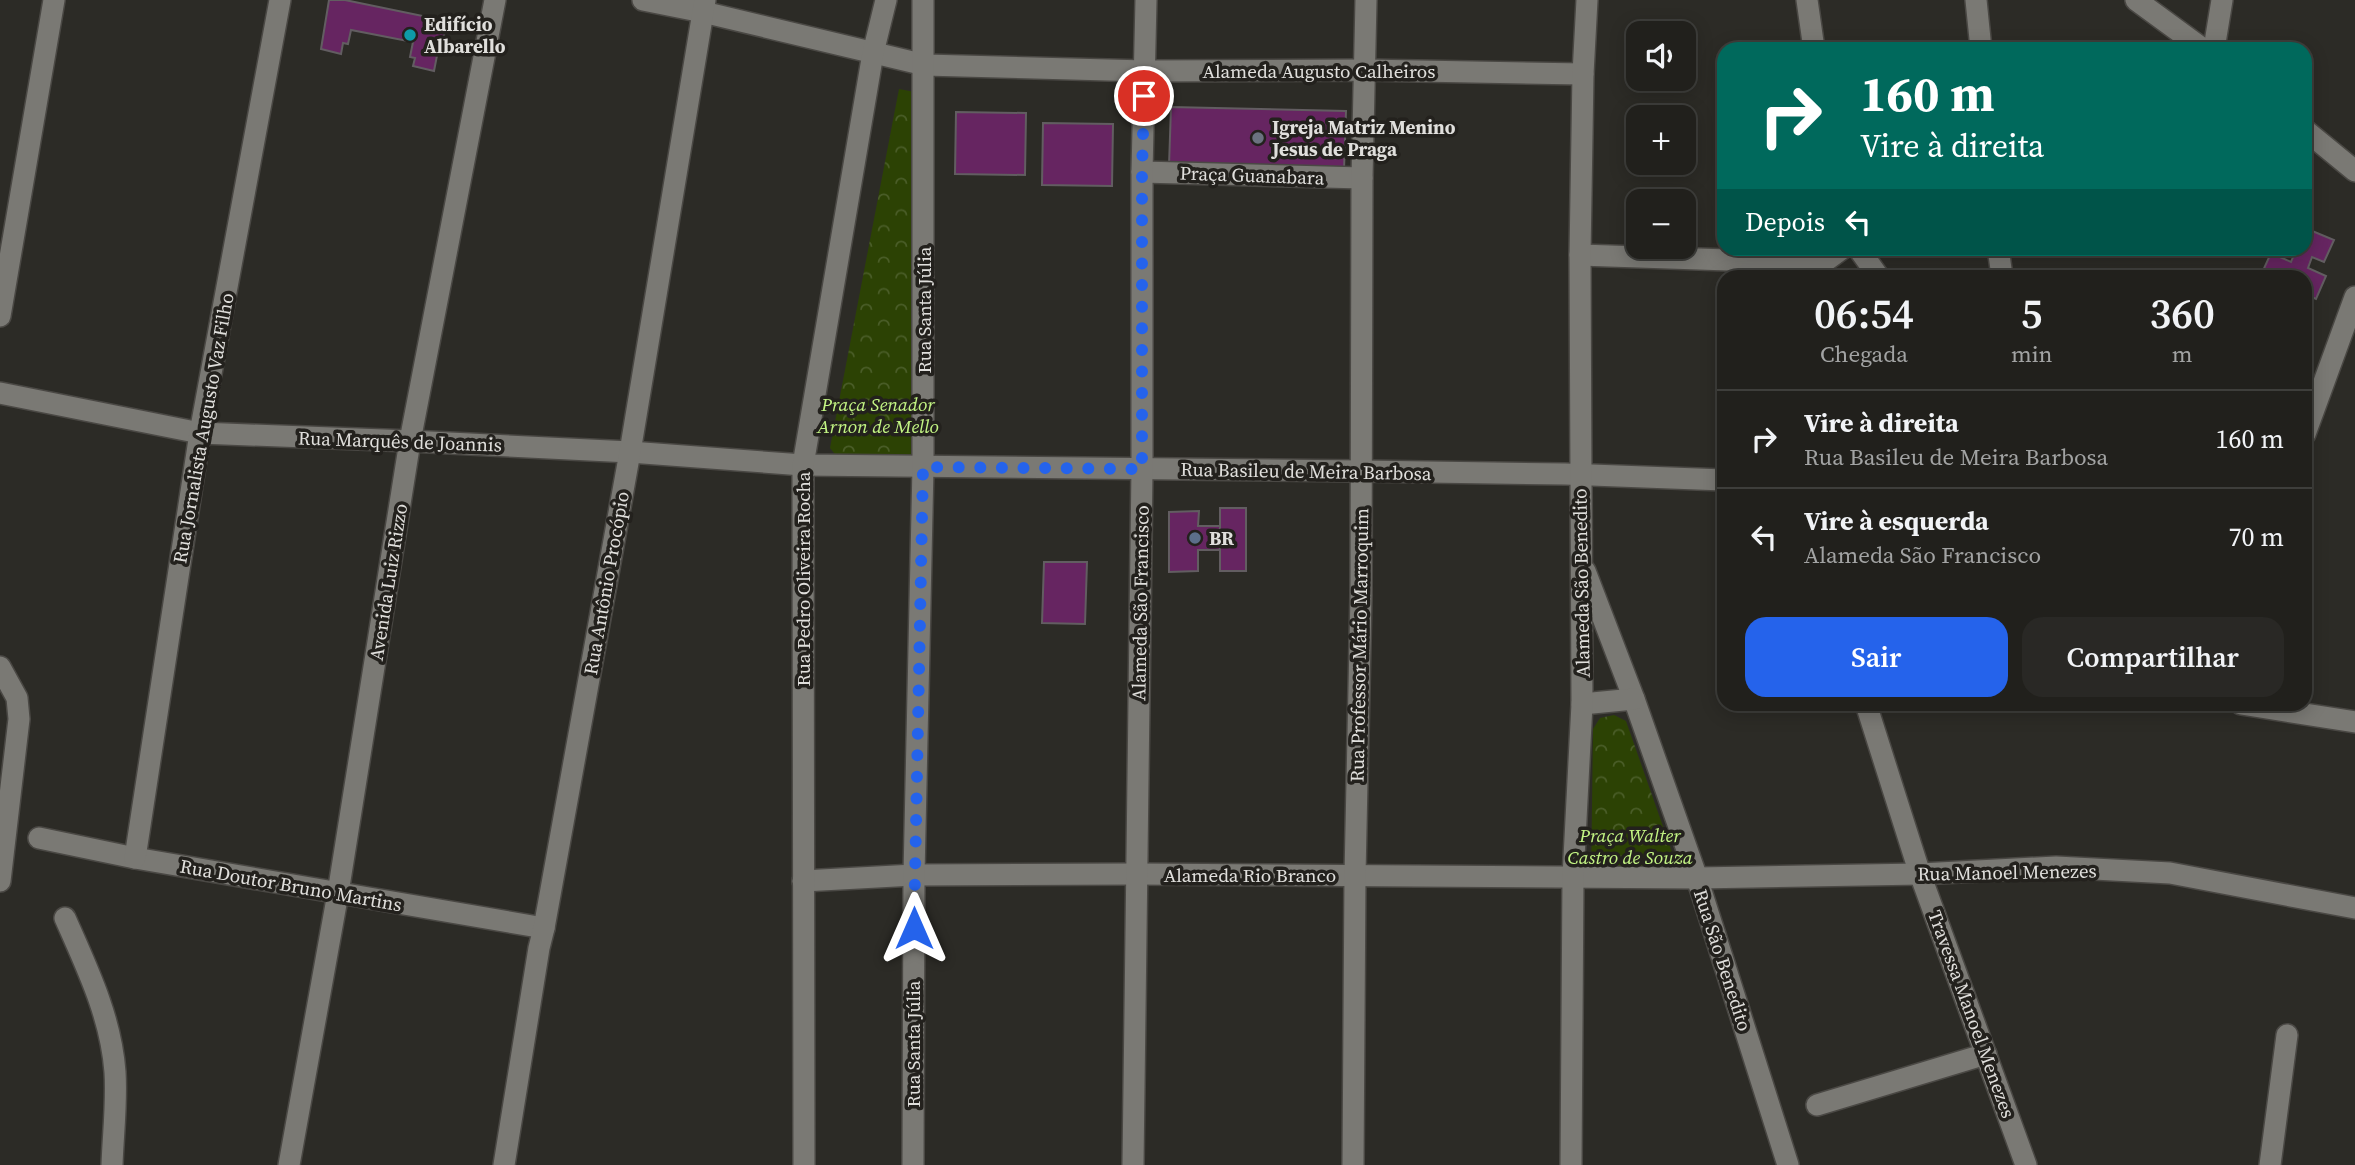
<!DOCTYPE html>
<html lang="pt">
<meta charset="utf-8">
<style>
:root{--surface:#21201c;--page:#292825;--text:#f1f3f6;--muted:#a2a3a3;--line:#3e3e3b;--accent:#2563eb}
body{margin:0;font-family:"Source Serif 4",serif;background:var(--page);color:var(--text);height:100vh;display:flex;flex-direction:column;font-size:26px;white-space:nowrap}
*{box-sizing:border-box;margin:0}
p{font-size:23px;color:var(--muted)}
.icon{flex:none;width:38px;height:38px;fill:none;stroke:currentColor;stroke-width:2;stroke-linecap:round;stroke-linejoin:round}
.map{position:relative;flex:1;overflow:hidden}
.drawer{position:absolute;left:1717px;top:270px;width:595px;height:441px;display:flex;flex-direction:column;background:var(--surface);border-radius:21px;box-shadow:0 4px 18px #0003,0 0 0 2px var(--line)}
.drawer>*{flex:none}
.hud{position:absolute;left:1717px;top:42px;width:595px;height:214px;border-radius:21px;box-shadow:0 4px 18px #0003,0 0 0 2px var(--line);background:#00695c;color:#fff;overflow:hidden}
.controls{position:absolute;left:1626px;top:21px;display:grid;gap:14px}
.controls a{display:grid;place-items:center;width:70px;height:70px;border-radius:14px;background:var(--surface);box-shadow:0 4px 18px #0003,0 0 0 2px var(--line);font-size:35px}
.pin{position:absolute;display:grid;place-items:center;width:60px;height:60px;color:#fff;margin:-30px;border:4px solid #fff;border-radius:50%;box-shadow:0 2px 7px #0007}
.me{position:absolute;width:77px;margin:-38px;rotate:0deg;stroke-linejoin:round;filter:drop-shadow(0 0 5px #0008)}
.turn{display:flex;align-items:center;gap:24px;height:147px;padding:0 28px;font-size:32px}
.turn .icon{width:91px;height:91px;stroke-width:2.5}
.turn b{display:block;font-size:49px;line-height:60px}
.then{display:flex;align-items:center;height:66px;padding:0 28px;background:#0003;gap:14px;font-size:26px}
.eta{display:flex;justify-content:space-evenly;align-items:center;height:119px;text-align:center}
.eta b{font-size:42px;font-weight:600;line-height:49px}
.primary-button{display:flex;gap:14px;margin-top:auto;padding:14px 28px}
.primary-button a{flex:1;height:80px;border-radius:21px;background:var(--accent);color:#fff;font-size:28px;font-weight:600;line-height:80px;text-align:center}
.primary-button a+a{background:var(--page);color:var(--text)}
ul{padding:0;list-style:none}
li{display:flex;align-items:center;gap:21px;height:98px;padding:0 28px;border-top:2px solid var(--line)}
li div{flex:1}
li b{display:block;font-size:26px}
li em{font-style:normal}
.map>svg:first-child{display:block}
.park{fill:url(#park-crowns)}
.building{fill:#662561;stroke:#625d61;stroke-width:2}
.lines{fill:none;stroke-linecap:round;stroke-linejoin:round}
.minor-casing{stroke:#4a4844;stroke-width:24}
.minor{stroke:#7a7974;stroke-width:21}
.route{stroke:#2563eb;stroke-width:12;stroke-dasharray:0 21.6}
.culture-dot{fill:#0f9aa8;stroke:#23211d;stroke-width:2.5}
.worship-dot{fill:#6b7280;stroke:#23211d;stroke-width:2.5}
.service-dot{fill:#5c6f8a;stroke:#23211d;stroke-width:2.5}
.labels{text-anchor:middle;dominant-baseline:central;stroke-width:7;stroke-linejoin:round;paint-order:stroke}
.poi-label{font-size:19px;font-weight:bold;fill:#e0dfdc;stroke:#23211d;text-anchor:start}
.street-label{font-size:19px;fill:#e0dfdc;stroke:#23211d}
.park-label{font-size:19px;font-style:italic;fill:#c3f584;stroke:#23211d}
</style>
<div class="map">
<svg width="2355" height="1165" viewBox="0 0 2355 1165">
<defs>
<pattern id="park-crowns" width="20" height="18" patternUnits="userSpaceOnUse" patternTransform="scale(1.75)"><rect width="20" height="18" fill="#2c4204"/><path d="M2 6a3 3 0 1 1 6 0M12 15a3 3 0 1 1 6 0" fill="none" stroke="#4a5d28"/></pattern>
</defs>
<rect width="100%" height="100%" fill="#2c2b26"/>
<g class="park">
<path d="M899,89l32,6 -12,352 -7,10 -74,1 -8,-10z"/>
<path d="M1614,715l12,6 54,154 -89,8 2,-154 7,-11z"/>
</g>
<g class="building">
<path d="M329,0h16l102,21 -4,19h-3l-6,31 -21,-5 2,-8 -5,-1 3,-15 -62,-12 -3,14 -5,-1 -2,11 -20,-5z"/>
<path d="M1171,107l175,4 -2,59 -175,-4z"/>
<path d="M956,112l70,1 -1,62 -70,-1z"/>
<path d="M1043,123l70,1 -1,62 -70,-1z"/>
<path d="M2305,228l29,12 -10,22 -12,-5 -4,11 18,8 -10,23 -11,-5v-18l-44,-1 10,-22 20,9 4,-10 -8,-4h18z"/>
<rect x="1220" y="508" width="26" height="63"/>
<path d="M1199,511l-1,15h22v24h-22v21l-29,1v-60z"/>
<path d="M1044,562h43l-2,62 -43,-1z"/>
</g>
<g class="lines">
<defs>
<g id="minor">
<path d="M643,0l60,12 222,53 220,6 220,-1 218,4"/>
<path d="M1807,0l7,49"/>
<path d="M1976,0l5,49"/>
<path d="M2136,0l67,49"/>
<path d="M2214,49l8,-49"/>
<path d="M2305,130l50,41"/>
<path d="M1142,172l220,6"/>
<path d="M1858,248l20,28"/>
<path d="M1998,248l4,28"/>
<path d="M1580,255l234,8 14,-4 15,-11"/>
<path d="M0,316l54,-316"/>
<path d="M0,393l200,40 210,8 220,11 173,13 559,6 203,3 159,6"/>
<path d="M2305,434l50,-137"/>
<path d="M1585,571l49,128 63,179 91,287"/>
<path d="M0,667l17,31 2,21 -19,162"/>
<path d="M1582,704l52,-5"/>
<path d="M1866,704l54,170 106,291"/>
<path d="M2241,704l114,18"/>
<path d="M39,838l96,20 409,70"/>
<path d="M135,858l65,-425 80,-433"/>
<path d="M803,881l111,-6 222,-1 561,4 223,-4 136,-7 114,6 185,35"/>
<path d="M65,918c22,50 46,99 50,154 2,31 -2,63 -3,93"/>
<path d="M1817,1105l169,-51"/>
<path d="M289,1165l49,-272 72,-452 85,-441"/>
<path d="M504,1165l35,-217 5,-20 86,-476 75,-452"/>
<path d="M804,1165l-1,-700 70,-412 13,-53"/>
<path d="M913,1165l1,-290 9,-408v-467"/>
<path d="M1133,1165l9,-696v-297l4,-172"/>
<path d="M1353,1165l2,-290 6,-280 1,-417 4,-178"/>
<path d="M1571,1165l2,-288 9,-173 -2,-449 3,-181 4,-74"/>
<path d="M2270,1165l17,-130"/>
</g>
</defs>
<use href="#minor" class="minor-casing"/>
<use href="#minor" class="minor"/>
</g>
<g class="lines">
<path class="route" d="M914,928l9,-461 219,2v-297l2,-76"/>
</g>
<circle class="culture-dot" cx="410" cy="35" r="7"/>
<circle class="worship-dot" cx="1258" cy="138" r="7"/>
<circle class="service-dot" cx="1195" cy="538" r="7"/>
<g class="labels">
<g class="poi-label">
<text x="424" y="24">Edifício<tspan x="424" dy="22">Albarello</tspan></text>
<text x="1272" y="127">Igreja Matriz Menino<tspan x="1272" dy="22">Jesus de Praga</tspan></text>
<text x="1209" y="538">BR</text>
</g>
<g class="street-label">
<text x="1319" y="71">Alameda Augusto Calheiros</text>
<text transform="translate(1252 175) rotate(2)">Praça Guanabara</text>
<text transform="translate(924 310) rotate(-90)">Rua Santa Júlia</text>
<text transform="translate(203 428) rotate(-80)">Rua Jornalista Augusto Vaz Filho</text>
<text transform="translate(400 441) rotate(2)">Rua Marquês de Joannis</text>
<text transform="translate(1306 471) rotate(1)">Rua Basileu de Meira Barbosa</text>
<text transform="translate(803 579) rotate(-90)">Rua Pedro Oliveira Rocha</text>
<text transform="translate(388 582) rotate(-81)">Avenida Luiz Rizzo</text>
<text transform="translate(606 583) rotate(-80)">Rua Antônio Procópio</text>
<text transform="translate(1581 583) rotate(-91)">Alameda São Benedito</text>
<text transform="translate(1140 603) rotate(-89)">Alameda São Francisco</text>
<text transform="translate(1359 645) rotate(-89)">Rua Professor Mário Marroquim</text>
<text transform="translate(2007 872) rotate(-1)">Rua Manoel Menezes</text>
<text x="1250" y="875">Alameda Rio Branco</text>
<text transform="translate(291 885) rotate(10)">Rua Doutor Bruno Martins</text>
<text transform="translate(1723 960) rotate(72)">Rua São Benedito</text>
<text transform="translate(1972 1014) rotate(70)">Travessa Manoel Menezes</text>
<text transform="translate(913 1044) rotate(-90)">Rua Santa Júlia</text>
</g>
<g class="park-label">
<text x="878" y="404">Praça Senador<tspan x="878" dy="22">Arnon de Mello</tspan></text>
<text x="1630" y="835">Praça Walter<tspan x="1630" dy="22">Castro de Souza</tspan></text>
</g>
</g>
</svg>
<div class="controls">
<a><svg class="icon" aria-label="sound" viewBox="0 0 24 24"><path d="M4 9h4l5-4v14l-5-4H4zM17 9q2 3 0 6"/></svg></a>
<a>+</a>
<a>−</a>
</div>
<div class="pin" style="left:1144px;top:96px;background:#d93025"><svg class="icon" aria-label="arrive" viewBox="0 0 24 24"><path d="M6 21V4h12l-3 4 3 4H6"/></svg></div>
<svg class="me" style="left:914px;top:928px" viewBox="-20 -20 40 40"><path d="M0-17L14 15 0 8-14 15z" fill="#2563eb" stroke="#fff" stroke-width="4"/></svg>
<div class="hud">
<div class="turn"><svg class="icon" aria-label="right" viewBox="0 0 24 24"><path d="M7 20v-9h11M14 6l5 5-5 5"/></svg><div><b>160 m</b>Vire à direita</div></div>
<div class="then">Depois<svg class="icon" aria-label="left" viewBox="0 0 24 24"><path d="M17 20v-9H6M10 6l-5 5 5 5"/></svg></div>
</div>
<section class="drawer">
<div class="eta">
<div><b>06:54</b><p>Chegada</p></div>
<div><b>5</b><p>min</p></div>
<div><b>360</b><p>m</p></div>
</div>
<ul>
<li><svg class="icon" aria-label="right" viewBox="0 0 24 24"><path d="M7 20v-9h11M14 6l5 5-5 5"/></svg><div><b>Vire à direita</b><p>Rua Basileu de Meira Barbosa</p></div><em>160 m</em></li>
<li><svg class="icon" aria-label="left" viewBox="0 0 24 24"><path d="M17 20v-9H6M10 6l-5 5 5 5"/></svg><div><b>Vire à esquerda</b><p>Alameda São Francisco</p></div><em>70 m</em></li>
</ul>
<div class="primary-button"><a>Sair</a><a>Compartilhar</a></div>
</section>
</div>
